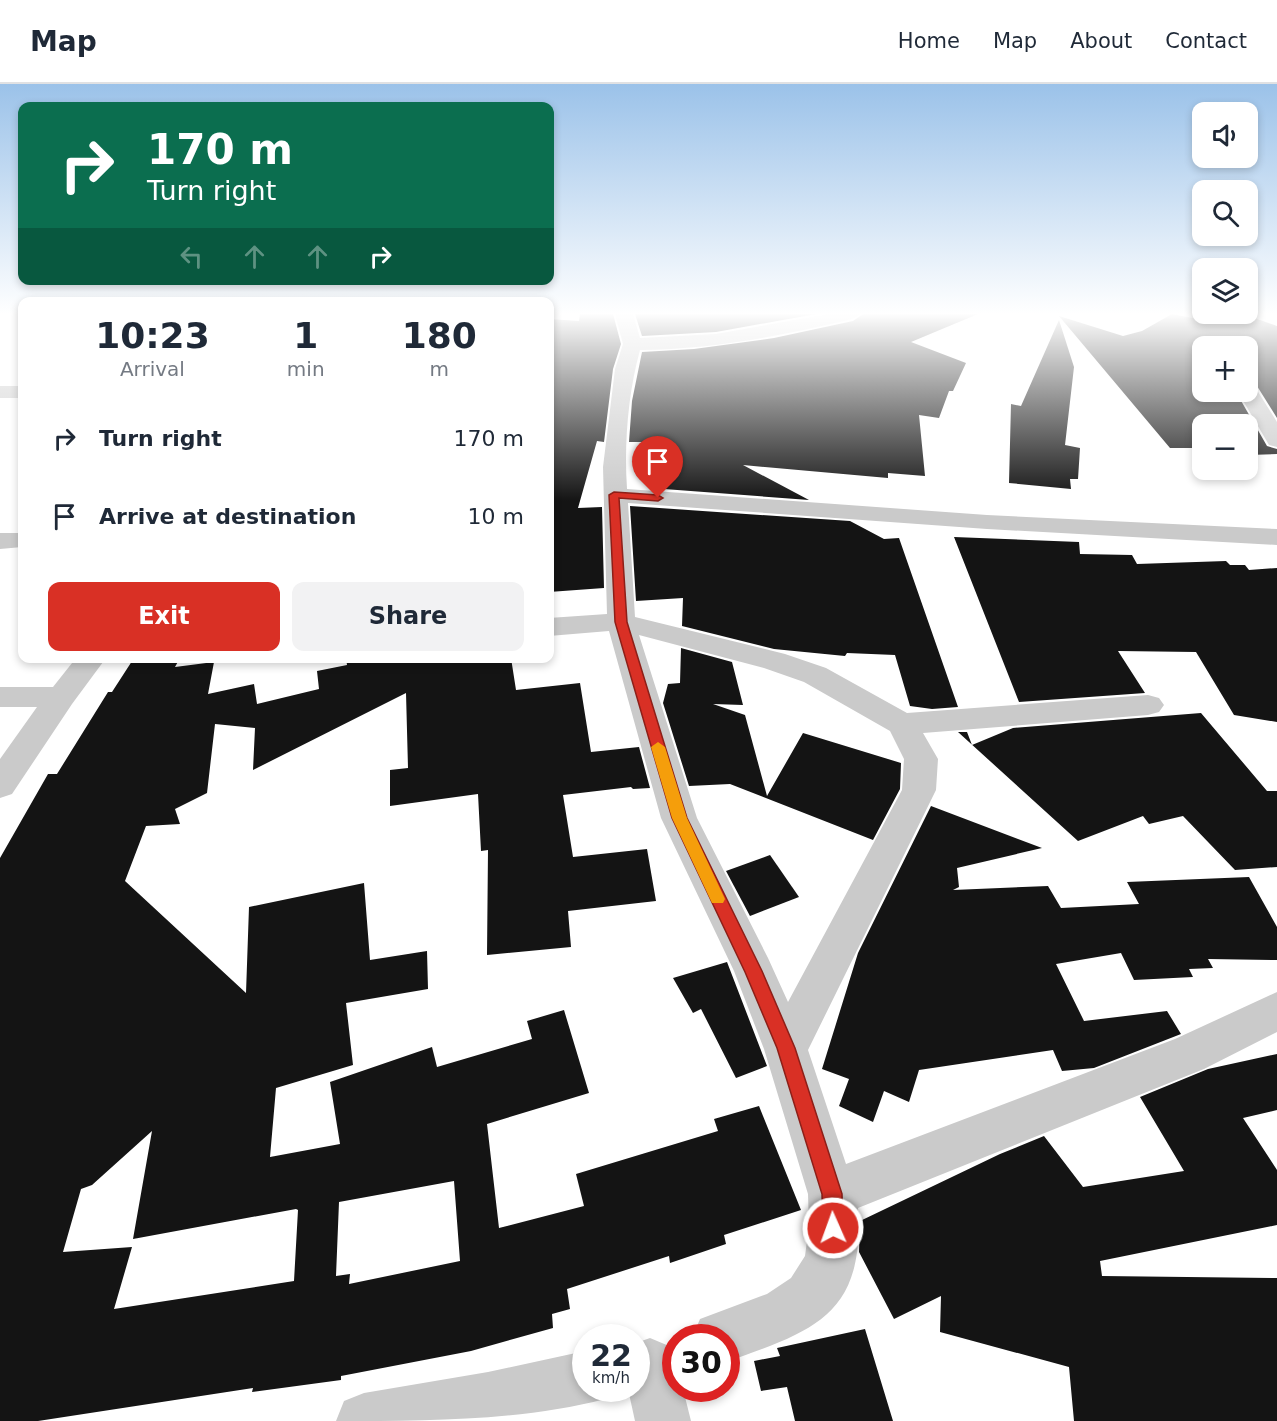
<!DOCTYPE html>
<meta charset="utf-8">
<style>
:root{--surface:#fff;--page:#f2f2f3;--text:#1f2937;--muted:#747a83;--line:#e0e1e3;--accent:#d93025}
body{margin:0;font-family:"DejaVu Sans",sans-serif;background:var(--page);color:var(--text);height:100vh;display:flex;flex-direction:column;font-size:22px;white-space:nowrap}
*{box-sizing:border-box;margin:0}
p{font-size:20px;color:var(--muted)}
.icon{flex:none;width:33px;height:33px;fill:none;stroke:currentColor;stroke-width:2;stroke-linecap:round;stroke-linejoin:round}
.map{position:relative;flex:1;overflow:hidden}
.side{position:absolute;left:18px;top:213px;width:536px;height:366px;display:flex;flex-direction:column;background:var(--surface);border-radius:12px;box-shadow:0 3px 9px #0003}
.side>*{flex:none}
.guide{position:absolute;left:18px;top:18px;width:536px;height:183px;border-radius:12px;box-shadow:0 3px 9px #0003;background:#0b6e4f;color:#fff;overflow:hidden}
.tools{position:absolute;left:1192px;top:18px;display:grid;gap:12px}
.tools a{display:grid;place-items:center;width:66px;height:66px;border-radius:12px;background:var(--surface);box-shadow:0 3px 9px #0003;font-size:30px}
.speed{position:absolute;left:572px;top:1240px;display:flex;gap:12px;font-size:30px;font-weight:700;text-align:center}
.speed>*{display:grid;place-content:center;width:78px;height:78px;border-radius:50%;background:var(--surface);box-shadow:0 3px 9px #0003;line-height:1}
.speed small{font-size:15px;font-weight:400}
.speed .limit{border:9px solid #d22;background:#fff;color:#111}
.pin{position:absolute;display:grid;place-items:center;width:51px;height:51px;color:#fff;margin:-62px -26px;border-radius:50% 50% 50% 0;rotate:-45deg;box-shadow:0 0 6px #0007}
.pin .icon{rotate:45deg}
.me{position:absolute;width:66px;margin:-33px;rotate:358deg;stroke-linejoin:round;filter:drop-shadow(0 0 4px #0008)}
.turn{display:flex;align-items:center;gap:21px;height:126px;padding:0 30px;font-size:27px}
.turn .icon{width:78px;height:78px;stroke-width:2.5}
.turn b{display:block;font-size:42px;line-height:51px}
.lanes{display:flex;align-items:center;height:57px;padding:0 30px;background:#0003;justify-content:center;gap:30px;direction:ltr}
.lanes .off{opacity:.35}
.eta{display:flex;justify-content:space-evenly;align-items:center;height:102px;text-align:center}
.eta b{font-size:36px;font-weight:800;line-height:42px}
.action{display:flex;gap:12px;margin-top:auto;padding:12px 30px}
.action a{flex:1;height:69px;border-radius:12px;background:var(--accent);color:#fff;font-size:24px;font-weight:800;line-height:69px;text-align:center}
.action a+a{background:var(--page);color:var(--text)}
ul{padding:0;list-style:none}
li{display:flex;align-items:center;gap:18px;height:78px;padding:0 30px}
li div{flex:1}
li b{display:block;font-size:22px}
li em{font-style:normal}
header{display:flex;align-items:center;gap:36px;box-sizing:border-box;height:84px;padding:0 30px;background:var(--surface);border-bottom:2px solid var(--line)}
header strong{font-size:28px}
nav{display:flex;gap:33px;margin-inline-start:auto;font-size:21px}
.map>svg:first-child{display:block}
.building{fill:#141414;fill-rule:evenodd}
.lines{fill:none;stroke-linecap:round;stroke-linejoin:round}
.minor{fill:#cacaca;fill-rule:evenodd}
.route{fill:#d93025;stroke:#8d1f18;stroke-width:1.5}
.slow{fill:#f59e0b}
</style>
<header>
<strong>Map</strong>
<nav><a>Home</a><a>Map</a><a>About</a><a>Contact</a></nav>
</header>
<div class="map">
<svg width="1277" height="1337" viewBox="0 0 1277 1337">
<rect width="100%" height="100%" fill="#fff"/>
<g class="building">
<path d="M580,230h33l8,30 -8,25 -9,73 -7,-1 -19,67 24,-1 2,81 -55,4v-273l30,2z"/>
<path d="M635,230h181l-100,18 -74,4z"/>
<path d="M863,230h115l-67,28 55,21 -13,28h-4l-10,27 -20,-3 6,61 -37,-3v5l-145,-13 66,35 -145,-11 -2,-47h-33l3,-41 10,-49 52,-3 80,-11 79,-17z"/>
<path d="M1172,230l20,4 17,-4h34l34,12v92l-20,-32 -9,-3v-37h-45v46h33l31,54 10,3v5l-29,1v-31h-45v24h-33l-111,-132 64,20 19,-5z"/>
<path d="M1059,236l15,47 -9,78 15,3 -2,31h-8l1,10 -62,-6 2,-79 10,2z"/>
<path d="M630,422l220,15 34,18 15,-1 59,169 -26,2 -22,-3 -15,-51 -48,-2 -2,3 -71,-7 -92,-23 1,-28 -47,3z"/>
<path d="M954,453l125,5 1,12 52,1 5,9 89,-3 4,4h15l4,5 28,-2v154l-43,-7 -38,-63 -78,-1 27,42 -126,9z"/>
<path d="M681,564l51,14 11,43 -30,-1 32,11 22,81 36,-63 98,30 -1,26 -27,51 -143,-56 -41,2 -26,-83 5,-19 12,-1z"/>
<path d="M134,574h46l-5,9 39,-5 -6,32 46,-10 3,20 62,-15 -2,-18 30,-6 -1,-7h165l5,32 64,-7 11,69 48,-5 11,41 -17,1 -2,-2 -68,8 10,62 74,-8 9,52 -88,10 3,36 -84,8 1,-105 -7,1 -3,-57 -88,12v-36l18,-2 -2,-75 -153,77 2,-42 -40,-4 -8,69 -32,16 5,15 -34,2 -21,55 121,112 3,-86 115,-24 6,77 57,-9 1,38 -82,14 7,62 -77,23 -6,69 70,-13 -10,-62 102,-35 5,20 95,-28 -5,-18 37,-11 25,83 -102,31 12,104 85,-22 -8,-32 142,-43 -4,-12 45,-13 42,104 -77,25 2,9 -56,19 -1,-7 -102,33 3,20 -18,5 1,14 -82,23 -130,25v4l-89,12 1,-4 -215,33h-38v-563l48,-84h9l51,-82h4zM152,1047l-19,108 163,-30 2,1 -4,71 -180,28 18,-62 -69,5 18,-63 11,-4zM454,1097l6,80 -111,23 1,-10 -14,2 3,-74z"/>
<path d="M1201,629l66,78h10v76l-42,3 -52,-54 -34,8 -6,-8 -65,25 -120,-109h9l5,13 41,-17z"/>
<path d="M931,722l111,42 -85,20 2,19 -6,3 95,-4 13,22 78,-4 -12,-22 122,-5 28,50v33l-69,-1 5,9 -24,1 4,8 -59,3 -13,-27 -65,11 28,57 83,-10 14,23 -87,34 -32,3 -9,-21 -134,20 -10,32 -25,-11 -11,31 -34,-16 10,-27 -27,-10 36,-116z"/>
<path d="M770,771l29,42 -49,19 -24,-45z"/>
<path d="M727,878l40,104 -31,12 -35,-69 -8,4 -20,-35z"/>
<path d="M1277,970v56l-34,8 34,52v55l-177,36 2,15 175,2v143h-203l-5,-54 -129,-35 1,-36 -47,23 -35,-67 1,-31 140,-67 44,-18 39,51 101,-16 -44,-74 68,-28z"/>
<path d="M865,1245l28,92h-98l-8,-34 -26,4 -7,-30 26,-5 -3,-8z"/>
</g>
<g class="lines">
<g class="minor">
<path d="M615,230h18l7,24 76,-4 113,-20h32l-9,5c-70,17 -140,30 -212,31 -12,43 -16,94 -13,139l360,26 290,14v16l-290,-16 -359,-26 7,114 150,37 41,14 81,45 241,-18 11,3 5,7 -5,7 -11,3 -225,18 15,26 -2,31 -128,260 38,114 329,-125 102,-47v40l-73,37 -346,139c7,108 -45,123 -132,154v-24h-34l8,-19 67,-25 24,-16 14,-22 4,-30 -1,-32 -44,-145 -30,-78 -73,-153 -52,-187 -60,5v-18l58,-4 -4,-147 12,-98 8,-25zM639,551l125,33 40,14 86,49 14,28 -2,31 -114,212 -20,-44 -71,-140z"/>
<path d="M1248,301l7,2 22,35v25l-8,-2 -31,-53h10z"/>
<rect x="0" y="302" width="22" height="12"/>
<path d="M0,449h22v14l-22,2z"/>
<path d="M76,574h30l-34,46 -60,90 -12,4v-39l37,-52h-37v-20h53z"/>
<path d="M650,1254l19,8 6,13v30h8l8,32h-56l-7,-32h8v-46z"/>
<path d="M585,1267v38h24l-4,10c-84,22 -181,22 -269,22l8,-20 20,-8 124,-21z"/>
</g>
</g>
<linearGradient id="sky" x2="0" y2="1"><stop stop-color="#9bc2e9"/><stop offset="0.55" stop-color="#fff"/><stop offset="1" stop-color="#fff" stop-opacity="0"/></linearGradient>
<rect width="1277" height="417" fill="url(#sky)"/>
<path class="route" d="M614,408l44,3 5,3 -5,3 -39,-3 8,124 60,196 75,153 33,77 47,146 1,34 -3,7 -7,3 -7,-3 -3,-7 -1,-34 -45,-146 -32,-76 -73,-154 -57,-196 -6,-127z"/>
<path class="slow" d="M658,658l7,5 22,71 38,81 -2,4h-11l-40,-85 -21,-71z"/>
</svg>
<div class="tools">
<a><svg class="icon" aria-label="sound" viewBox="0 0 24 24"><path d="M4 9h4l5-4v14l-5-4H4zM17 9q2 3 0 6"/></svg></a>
<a><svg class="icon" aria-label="search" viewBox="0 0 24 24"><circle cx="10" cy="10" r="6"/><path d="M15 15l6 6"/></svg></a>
<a><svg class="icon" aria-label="layers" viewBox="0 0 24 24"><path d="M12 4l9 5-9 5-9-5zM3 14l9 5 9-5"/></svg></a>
<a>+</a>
<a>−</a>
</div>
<div class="speed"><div>22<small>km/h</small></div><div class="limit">30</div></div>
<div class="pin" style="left:658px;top:414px;background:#d93025"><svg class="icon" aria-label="arrive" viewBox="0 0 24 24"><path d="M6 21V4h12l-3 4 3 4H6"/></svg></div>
<svg class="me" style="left:833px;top:1144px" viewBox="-20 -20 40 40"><circle r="17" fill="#d93025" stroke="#fff" stroke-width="3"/><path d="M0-11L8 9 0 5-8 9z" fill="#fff"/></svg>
<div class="guide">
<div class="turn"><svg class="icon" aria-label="right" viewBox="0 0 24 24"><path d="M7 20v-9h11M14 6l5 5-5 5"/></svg><div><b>170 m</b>Turn right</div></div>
<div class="lanes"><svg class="icon off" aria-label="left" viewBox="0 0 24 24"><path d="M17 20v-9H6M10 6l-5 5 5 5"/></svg><svg class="icon off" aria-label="ahead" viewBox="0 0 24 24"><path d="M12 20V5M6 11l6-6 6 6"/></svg><svg class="icon off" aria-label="ahead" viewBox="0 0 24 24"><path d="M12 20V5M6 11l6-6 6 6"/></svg><svg class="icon" aria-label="right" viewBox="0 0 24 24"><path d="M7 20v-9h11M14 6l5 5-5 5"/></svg></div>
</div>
<section class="side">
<div class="eta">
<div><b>10:23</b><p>Arrival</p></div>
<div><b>1</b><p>min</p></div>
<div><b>180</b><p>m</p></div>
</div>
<ul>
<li><svg class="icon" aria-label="right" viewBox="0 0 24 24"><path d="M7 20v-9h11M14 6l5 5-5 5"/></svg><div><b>Turn right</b></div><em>170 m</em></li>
<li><svg class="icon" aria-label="arrive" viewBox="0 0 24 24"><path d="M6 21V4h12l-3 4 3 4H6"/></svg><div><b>Arrive at destination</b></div><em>10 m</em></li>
</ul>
<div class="action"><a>Exit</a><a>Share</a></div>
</section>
</div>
